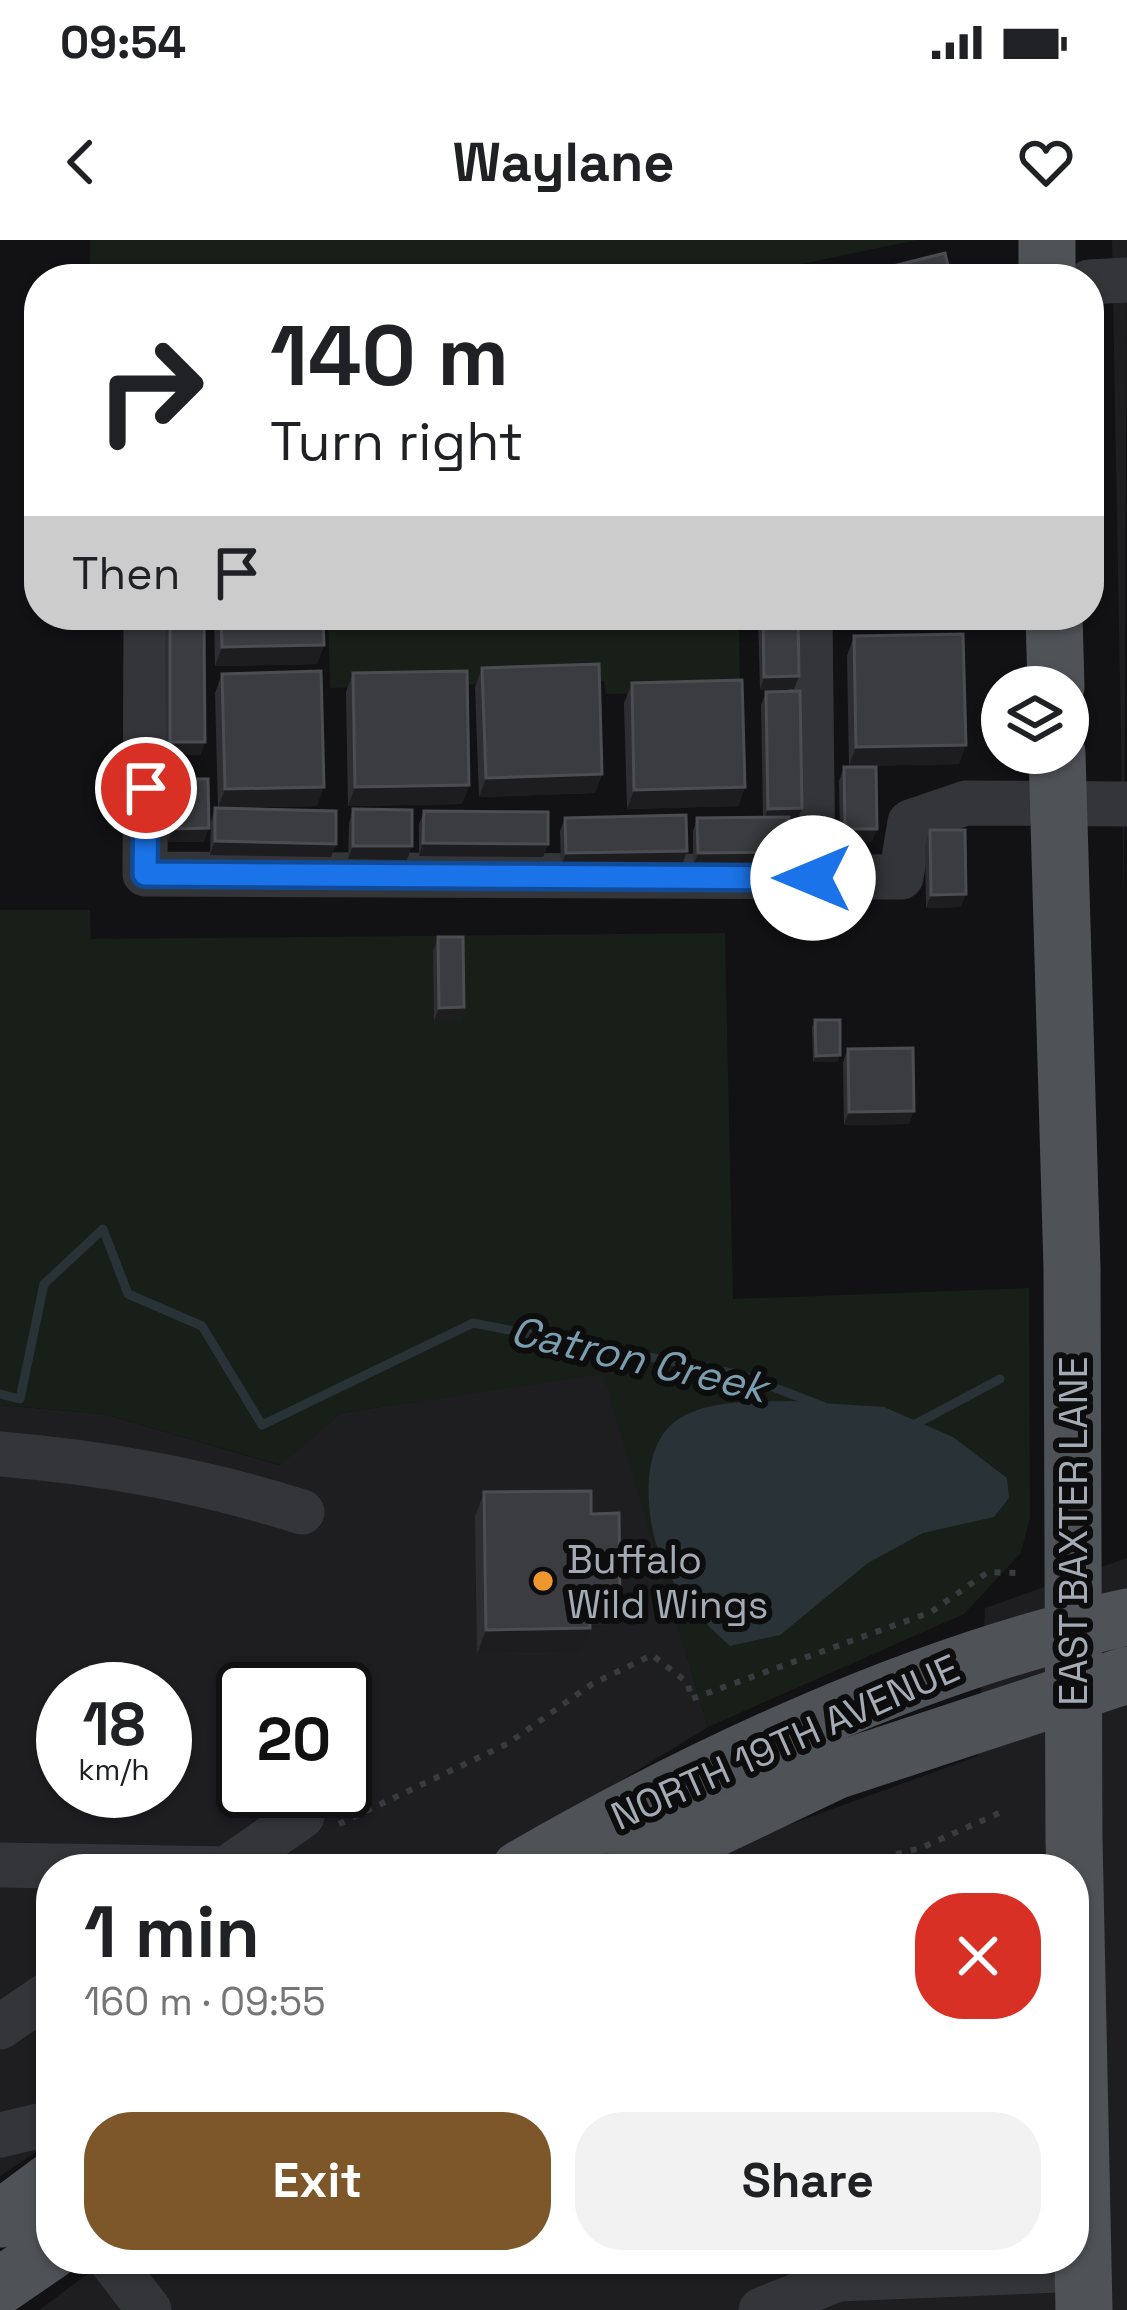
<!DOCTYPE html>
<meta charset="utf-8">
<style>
:root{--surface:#fff;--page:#f2f2f2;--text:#202124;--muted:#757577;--accent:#7d5629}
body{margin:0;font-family:"Space Grotesk",sans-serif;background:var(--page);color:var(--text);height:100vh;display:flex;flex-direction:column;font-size:45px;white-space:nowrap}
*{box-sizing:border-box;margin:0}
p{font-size:39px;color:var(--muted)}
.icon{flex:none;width:66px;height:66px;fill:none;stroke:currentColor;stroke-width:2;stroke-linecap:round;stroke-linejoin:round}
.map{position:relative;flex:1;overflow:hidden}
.details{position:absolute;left:36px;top:1614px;width:1053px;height:420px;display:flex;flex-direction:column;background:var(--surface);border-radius:48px;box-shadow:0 3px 9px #0004}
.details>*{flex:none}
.hud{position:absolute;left:24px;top:24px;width:1080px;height:366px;border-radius:48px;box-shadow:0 3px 9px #0004;background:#fff;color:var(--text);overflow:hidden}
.controls{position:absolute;left:981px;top:426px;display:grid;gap:24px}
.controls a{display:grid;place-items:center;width:108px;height:108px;border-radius:50%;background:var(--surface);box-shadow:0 3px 9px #0004;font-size:60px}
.speed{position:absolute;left:36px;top:1422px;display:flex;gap:24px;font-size:60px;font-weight:700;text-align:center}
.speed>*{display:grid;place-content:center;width:156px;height:156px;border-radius:50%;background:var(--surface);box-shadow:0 3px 9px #0004;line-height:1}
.speed small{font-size:30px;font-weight:400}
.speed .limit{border:6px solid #111;border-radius:18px;background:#fff;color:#111}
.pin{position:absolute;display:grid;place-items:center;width:102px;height:102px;color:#fff;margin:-51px;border:6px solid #fff;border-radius:50%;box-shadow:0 3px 12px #0007}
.me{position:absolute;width:132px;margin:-66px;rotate:270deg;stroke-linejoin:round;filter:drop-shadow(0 0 9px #0008)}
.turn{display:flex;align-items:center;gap:42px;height:252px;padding:0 48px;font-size:54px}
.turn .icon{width:156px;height:156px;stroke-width:2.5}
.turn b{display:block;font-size:84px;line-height:102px}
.then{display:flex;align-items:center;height:114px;padding:0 48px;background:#0003;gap:24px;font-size:45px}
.round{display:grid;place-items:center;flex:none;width:126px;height:126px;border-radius:48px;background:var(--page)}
.head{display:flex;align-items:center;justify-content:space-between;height:204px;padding:0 48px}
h1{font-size:72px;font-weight:700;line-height:90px}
.button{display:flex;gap:24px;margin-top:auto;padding:24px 48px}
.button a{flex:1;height:138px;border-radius:48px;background:var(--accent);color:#fff;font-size:48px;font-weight:700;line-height:138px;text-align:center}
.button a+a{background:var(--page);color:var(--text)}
.status{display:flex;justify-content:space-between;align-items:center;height:84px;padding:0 60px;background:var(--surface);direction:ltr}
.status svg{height:33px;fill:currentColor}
header{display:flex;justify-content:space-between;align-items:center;height:156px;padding:0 48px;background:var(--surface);font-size:54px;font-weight:700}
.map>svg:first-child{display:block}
.built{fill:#1e1e20;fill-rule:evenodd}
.green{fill:#181e18}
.water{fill:#293237}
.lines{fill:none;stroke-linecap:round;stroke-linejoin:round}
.stream{stroke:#293237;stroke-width:9}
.path{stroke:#393c3f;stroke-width:6;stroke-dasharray:6 9;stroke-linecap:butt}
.minor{stroke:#333538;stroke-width:45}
.major{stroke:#4f5257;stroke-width:57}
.wall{fill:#2e2e32}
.shaded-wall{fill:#1d1d20}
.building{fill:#3b3c40;stroke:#4b4d52;stroke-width:3}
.route-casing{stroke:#114b97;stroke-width:30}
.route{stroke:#1a73e8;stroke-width:21}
.poi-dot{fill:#ef972f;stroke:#0d0d0e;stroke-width:4.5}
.labels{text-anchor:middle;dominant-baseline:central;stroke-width:12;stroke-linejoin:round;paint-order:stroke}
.street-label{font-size:39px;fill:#a4abb4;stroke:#0d0d0e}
.poi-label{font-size:39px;fill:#a4abb4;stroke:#0d0d0e;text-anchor:start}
.water-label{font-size:42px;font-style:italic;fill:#7a9daf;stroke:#0d0d0e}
</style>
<div class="status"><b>09:54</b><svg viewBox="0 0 49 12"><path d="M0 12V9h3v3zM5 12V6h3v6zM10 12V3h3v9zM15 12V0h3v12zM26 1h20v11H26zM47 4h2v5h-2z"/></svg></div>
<header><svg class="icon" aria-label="back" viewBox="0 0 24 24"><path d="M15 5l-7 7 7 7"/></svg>Waylane<svg class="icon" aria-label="heart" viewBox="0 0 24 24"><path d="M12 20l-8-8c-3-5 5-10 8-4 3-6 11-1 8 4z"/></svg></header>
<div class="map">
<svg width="1127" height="2070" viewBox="0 0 1127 2070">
<rect width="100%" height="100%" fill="#121214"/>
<g class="built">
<path d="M1112,0h15l-3,666z"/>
<path d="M604,1133l104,354 -231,142h-426v273l-51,34v-771l104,9 175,51 62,-52zM63,1449h102v102h-102zM243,1449h102v102h-102z"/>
<path d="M1127,1318v752h-1088l69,-51h966v-390h-388l28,-17 264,-96 7,-148z"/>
</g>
<g class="green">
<path d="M90,0h827l-188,39h-639z"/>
<path d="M328,375h411l1,77 -134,2 -2,-13 -274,7z"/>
<path d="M0,670h90l1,29 634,-6 8,366 296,-11 1,229 -9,36 -57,61 -256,113 -105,-353 -262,39 -61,52 -176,-51 -104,-9z"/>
</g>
<path class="water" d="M791,1161l93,6 69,30 54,41 2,20 -15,19 -71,16 -55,30 -88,72 -50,11c-24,-21 -44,-42 -60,-70 -23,-36 -33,-115 -2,-148 29,-30 85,-26 123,-27z"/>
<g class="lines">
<g class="stream">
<path d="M0,1154l20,5 24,-115 59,-55 25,65 74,32 60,99 211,-102 269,52 80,31"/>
<path d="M910,1187l90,-48"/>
</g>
<g class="path">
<path d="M339,1584l168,-80 85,-60 60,-29 36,28 3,16 240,-87 57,-40 28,1"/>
<path d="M838,1629l83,-21 78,-35"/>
<path d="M165,2029l31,-10"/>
</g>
<g class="minor">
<path d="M1089,42l38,-2"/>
<path d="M146,375l-1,259 756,3 9,-55 56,-19 161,1"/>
<path d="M810,375l3,263"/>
<path d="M0,1214c105,9 201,26 302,58"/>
<path d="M0,1625l227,4"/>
<path d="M226,1629l76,-53"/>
<path d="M0,1787l51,-35"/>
<path d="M0,1895l51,-12"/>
<path d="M110,2019l39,51"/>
<path d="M761,2070l77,-31 245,-10"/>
</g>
<g class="major">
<path d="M1047,39v-39"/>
<path d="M1054,375l2,72"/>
<path d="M1057,513l15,515 2,569 10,473"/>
<path d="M520,1629c183,-106 401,-207 607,-252"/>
<path d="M630,1629l205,-98 292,-96"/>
<path d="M0,1979l51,-38"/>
<path d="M0,2046l51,-35"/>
</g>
</g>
<g class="wall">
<path d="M214,375h109l1,30 -7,19 -102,2z"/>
<path d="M758,375h40l-4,74 -34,1z"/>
<path d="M170,382l35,120 -5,13h-34l-1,-120z"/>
<path d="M854,396l105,128 -110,2 -2,-110z"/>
<path d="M482,428l120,106 -7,19 -116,4 -4,-110z"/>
<path d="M353,433l116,112 -7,19 -114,2 -2,-114z"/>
<path d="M222,434l95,132 -99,2 -3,-115z"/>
<path d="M632,443l113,104 -7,19 -111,3 -3,-106z"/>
<path d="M766,452l36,116 -5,13 -8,1v30l-4,13 -92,2v-36l4,-13 66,-1 -2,-112z"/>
<path d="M844,527l28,75h-32l-1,-61z"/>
<path d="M173,539l31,63h-36v-49z"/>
<path d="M215,568l121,36 -5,13 -121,-2 1,-33z"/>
<path d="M353,569l54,51 -59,-1 1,-36z"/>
<path d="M424,571l124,33 -5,13 -124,-1v-32z"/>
<path d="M565,578l117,47 -121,1 -1,-35z"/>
<path d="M930,590l31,77 -35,1 -1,-64z"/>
<path d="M438,697l26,70 -5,14h-25l-1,-70z"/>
<path d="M815,780l23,42h-25l-1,-35z"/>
<path d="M848,809l61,75 -65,1 -1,-63z"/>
<path d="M484,1252l107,22 29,86 -9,24 -21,1 -9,28 -104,1 -2,-137z"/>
</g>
<g class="shaded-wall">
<path d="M853,375h107l-5,13 -108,1z"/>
<path d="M324,405l-7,19 -102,2 7,-19z"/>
<path d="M799,436l-5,13 -34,1 4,-13z"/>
<path d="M170,502h35l-5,13h-34z"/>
<path d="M966,505l-7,19 -110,2 7,-19z"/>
<path d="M602,534l-7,19 -116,4 7,-19z"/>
<path d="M469,545l-7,19 -114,2 7,-19z"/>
<path d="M324,547l-7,19 -99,2 7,-19z"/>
<path d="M745,547l-7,19 -111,3 7,-19z"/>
<path d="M802,568l-5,13 -34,1 5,-13z"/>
<path d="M209,588l-5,14h-36l5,-13z"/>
<path d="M845,589h32l-5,13h-32z"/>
<path d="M215,601l121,3 -5,13 -121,-2z"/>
<path d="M423,603l125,1 -5,13 -124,-1z"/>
<path d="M353,606h59l-5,14 -59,-1z"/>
<path d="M687,611l-5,14 -121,1 5,-13z"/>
<path d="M789,612l-4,13 -92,2 5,-14z"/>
<path d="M966,654l-5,13 -35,1 5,-13z"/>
<path d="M464,767l-5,14h-25l5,-13z"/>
<path d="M840,815l-2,7h-25l3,-6z"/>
<path d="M914,871l-5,13 -65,1 5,-13z"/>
<path d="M589,1360h31l-9,24 -31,1z"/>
<path d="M590,1388l-9,25 -104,1 9,-24z"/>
</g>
<g class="building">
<path d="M945,13l6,26h-110z"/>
<path d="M221,375h102l1,30 -102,2z"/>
<path d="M763,375h35l1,61 -35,1z"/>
<path d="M170,382h34l1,120h-35z"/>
<path d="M963,394l3,111 -110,2 -2,-111z"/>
<path d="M599,424l3,110 -116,4 -4,-110z"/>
<path d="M321,431l3,116 -99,2 -3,-115z"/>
<path d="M467,431l2,114 -114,2 -2,-114z"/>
<path d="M742,440l3,107 -111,3 -2,-107z"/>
<path d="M800,451l2,117 -34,1 -2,-117z"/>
<path d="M844,527h32l1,62h-32z"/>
<path d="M173,539h35l1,49 -36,1z"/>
<path d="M215,568l121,3v33l-121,-3z"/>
<path d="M353,569l59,1v36h-59z"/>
<path d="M424,571l124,1v32l-125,-1z"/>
<path d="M686,575l1,36 -121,2 -1,-35z"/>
<path d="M789,577v35l-91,1 -1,-35z"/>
<path d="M930,590h35l1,64 -35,1z"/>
<path d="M438,697h25l1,70 -25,1z"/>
<path d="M815,780h25v35l-24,1z"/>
<path d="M913,808l1,63 -65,1 -1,-63z"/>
<path d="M591,1251v23l28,-1 1,87h-31l1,28 -104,2 -2,-138z"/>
</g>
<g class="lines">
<defs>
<path id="route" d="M146,548l-1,86 668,4"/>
</defs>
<use href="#route" class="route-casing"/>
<use href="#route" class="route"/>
</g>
<circle class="poi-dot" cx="543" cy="1341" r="12"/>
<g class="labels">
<g class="street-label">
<text transform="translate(1073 1291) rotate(-90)">EAST BAXTER LANE</text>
<text transform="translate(785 1502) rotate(-24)">NORTH 19TH AVENUE</text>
</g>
<g class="poi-label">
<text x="567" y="1319">Buffalo<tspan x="567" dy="45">Wild Wings</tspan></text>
</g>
<g class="water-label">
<text transform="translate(639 1119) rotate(13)">Catron Creek</text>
</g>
</g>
</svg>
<div class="controls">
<a><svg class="icon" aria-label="layers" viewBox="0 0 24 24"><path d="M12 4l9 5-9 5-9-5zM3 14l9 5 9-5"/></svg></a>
</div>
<div class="speed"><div>18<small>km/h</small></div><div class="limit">20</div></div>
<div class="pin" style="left:146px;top:548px;background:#d93025"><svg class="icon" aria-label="arrive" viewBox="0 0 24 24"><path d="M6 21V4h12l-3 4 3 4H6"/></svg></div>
<svg class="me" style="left:813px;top:638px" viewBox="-20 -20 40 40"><circle r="19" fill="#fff"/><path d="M0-13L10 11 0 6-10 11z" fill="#1a73e8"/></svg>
<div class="hud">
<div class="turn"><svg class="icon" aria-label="right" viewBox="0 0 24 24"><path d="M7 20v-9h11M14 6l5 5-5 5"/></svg><div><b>140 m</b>Turn right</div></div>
<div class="then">Then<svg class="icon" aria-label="arrive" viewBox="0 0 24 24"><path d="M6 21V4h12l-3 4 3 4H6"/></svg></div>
</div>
<section class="details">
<div class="head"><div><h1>1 min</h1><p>160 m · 09:55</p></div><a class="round" style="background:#d93025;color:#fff"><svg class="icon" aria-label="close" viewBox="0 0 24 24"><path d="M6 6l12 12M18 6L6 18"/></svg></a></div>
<div class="button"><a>Exit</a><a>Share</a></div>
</section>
</div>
